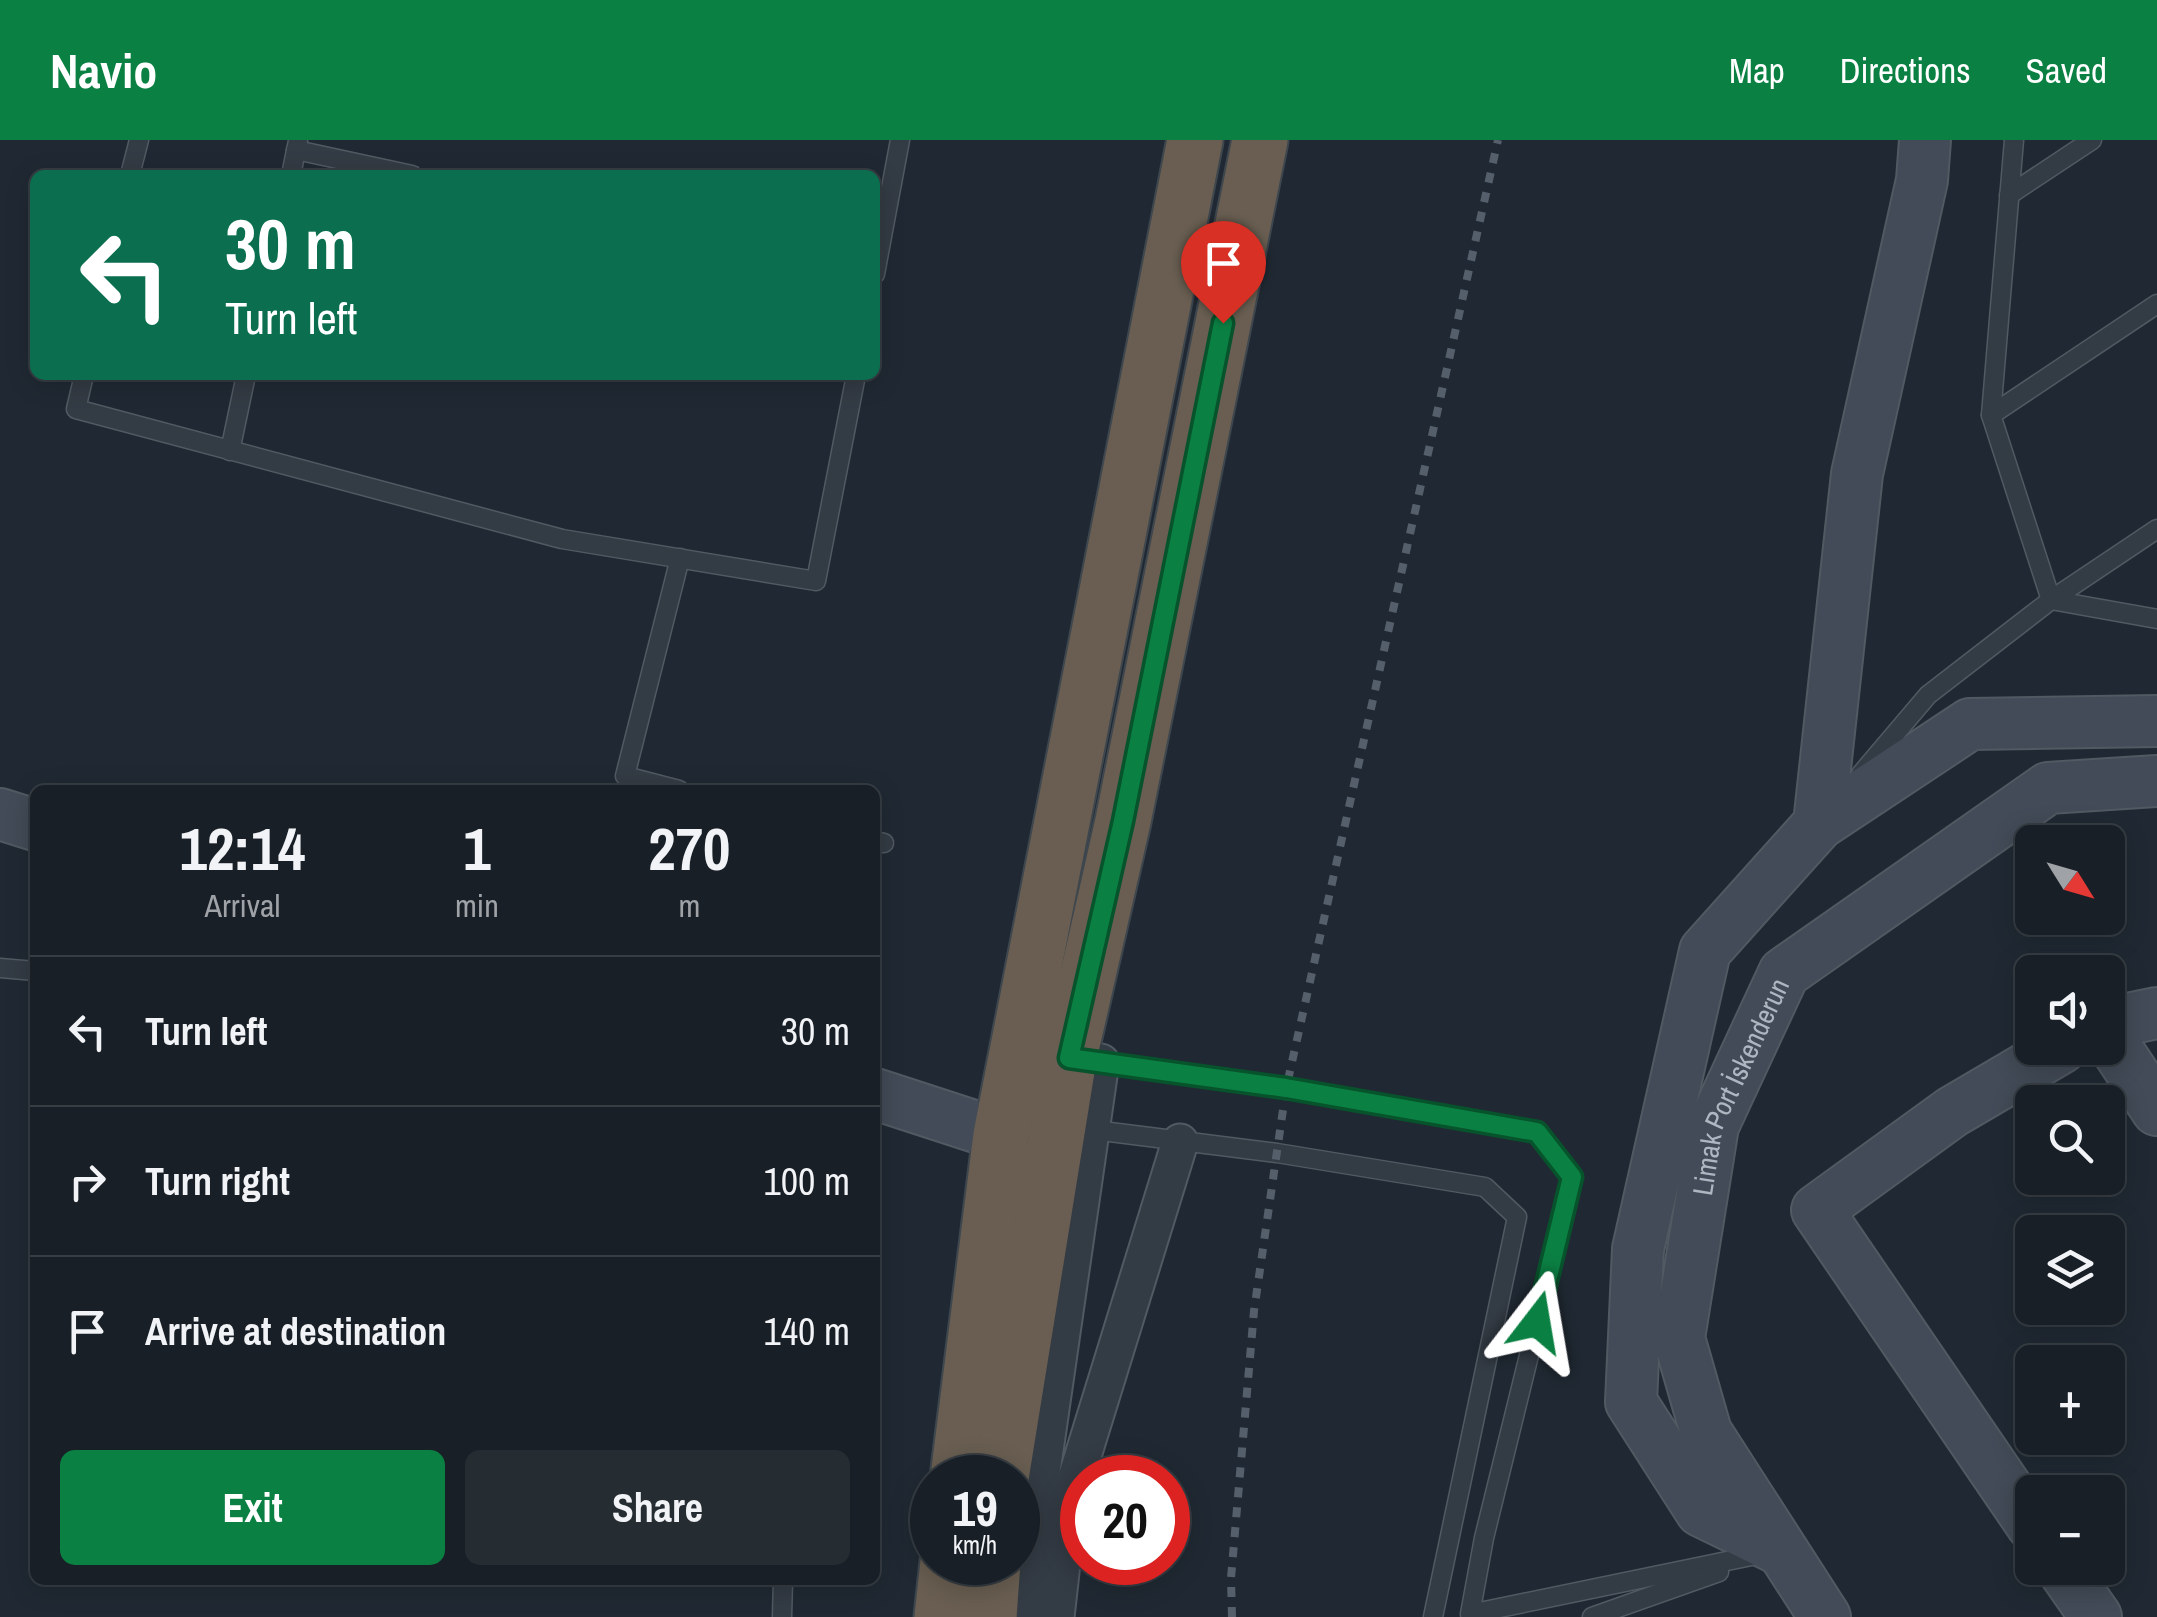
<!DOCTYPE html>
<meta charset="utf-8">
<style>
:root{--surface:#181f26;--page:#252c32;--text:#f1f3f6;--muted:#9fa2a7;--line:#363d43;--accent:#0b8043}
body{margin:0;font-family:"Archivo Narrow",sans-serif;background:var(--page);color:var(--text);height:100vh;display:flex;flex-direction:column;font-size:38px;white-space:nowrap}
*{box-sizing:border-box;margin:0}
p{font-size:32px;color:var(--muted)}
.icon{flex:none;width:55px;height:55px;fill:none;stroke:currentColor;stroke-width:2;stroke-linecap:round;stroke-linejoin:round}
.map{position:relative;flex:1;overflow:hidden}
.panel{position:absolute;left:30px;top:645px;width:850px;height:800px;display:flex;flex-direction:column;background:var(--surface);border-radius:15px;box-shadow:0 5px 25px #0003,0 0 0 2px var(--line)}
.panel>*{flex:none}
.guide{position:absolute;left:30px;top:30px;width:850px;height:210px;border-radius:15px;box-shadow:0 5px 25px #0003,0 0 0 2px var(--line);background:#0b6e4f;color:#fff;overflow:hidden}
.needle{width:65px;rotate:127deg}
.tools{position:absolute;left:2015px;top:685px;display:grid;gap:20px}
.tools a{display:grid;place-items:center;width:110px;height:110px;border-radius:15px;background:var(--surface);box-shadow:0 5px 25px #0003,0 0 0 2px var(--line);font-size:50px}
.speed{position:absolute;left:910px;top:1315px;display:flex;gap:20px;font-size:50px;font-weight:700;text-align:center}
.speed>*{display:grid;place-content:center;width:130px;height:130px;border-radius:50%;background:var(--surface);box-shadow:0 5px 25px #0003,0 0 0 2px var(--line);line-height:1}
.speed small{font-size:25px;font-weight:400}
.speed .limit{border:15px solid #d22;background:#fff;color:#111}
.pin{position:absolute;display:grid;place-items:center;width:85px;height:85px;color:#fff;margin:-102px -42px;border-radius:50% 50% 50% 0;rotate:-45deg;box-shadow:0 0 10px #0007}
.pin .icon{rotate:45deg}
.me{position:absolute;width:110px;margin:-55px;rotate:14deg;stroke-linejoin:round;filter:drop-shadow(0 0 8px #0008)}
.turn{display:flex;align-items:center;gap:35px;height:210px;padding:0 30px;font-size:45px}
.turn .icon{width:130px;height:130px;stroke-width:2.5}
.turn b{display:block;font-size:70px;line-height:85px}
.eta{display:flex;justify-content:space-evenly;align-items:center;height:170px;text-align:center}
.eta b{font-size:60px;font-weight:700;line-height:70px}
.action{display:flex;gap:20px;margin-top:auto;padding:20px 30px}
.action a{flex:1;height:115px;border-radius:15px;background:var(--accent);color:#fff;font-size:40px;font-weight:700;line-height:115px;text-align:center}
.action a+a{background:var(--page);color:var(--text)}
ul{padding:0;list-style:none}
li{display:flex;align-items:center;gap:30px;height:150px;padding:0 30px;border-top:2px solid var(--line)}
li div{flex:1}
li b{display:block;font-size:38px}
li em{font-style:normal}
header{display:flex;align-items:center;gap:60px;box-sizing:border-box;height:140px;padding:0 50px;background:var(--accent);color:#fff}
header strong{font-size:48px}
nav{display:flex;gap:55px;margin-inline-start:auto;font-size:35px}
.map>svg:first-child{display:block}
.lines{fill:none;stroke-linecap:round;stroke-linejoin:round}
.lane-casing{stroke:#515962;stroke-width:21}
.street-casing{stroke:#515962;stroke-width:39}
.secondary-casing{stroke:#515962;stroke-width:54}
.highway-casing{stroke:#3e464e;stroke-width:59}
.lane{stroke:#333b44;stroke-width:18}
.street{stroke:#333b44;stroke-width:35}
.secondary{stroke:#424b57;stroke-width:50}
.highway{stroke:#695e51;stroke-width:55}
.rail{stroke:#555f6b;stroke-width:8;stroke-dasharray:10 10;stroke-linecap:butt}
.route-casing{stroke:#07532c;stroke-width:25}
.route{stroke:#0b8043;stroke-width:18}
.labels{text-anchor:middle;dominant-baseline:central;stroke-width:10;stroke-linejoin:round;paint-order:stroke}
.street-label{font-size:28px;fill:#adb6c1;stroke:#192028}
</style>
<header>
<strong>Navio</strong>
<nav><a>Map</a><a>Directions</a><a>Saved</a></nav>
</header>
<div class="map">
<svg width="2157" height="1477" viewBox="0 0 2157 1477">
<rect width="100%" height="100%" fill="#202933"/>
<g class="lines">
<defs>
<g id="lane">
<path d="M2014,0l-23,275 60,185 106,19"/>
<path d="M296,10l116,25"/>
<path d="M130,35l9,-35"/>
<path d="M291,35l7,-34"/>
<path d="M2009,55l83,-55"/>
<path d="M875,134l25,-134"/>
<path d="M84,235l-8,34 486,130 254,42 40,-206"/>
<path d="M1991,275l166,-111"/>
<path d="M230,311l16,-76"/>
<path d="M1861,634l67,-79 123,-95 106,-71"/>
<path d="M679,650l-54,-14 55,-218"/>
<path d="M875,701l9,2"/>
<path d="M0,828l35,3"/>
<path d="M1097,921l189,28 251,43 36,45 -89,361 -14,76 291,-60"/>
<path d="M1086,989l191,24 208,34 32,30 -84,400"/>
<path d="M782,1477l1,-37"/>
<path d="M1592,1477l127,-45"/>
</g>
<g id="street">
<path d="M1034,1477l2,-104 65,-451"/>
<path d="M1056,1477l13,-116 111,-359"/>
</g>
<g id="secondary">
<path d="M0,674l35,11"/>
<path d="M1819,684l151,-100 187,-3"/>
<path d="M2108,883l49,-10"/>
<path d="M2108,896l49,74"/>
<path d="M875,954l126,41"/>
<path d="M2032,1385l-215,-315 135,-98 109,-64"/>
<path d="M1781,1410l-80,-39 -70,-109 7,-153 67,-298 114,-127 38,-350 65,-294 3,-40"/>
<path d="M2062,1428l34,49"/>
<path id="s1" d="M1825,1477l-119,-185 -27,-94 34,-212 71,-153 264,-185 109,-7"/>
</g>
<g id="highway">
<path d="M958,1338l43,-343 194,-995"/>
<path d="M1001,1338l68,-420 54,-237 137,-681"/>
<path d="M942,1477l6,-55"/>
<path d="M989,1477l4,-55"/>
</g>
</defs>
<use href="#lane" class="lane-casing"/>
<use href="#street" class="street-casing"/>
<use href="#secondary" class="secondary-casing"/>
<use href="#highway" class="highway-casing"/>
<use href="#lane" class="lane"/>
<use href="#street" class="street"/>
<use href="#secondary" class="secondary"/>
<use href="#highway" class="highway"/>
<path class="rail" d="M1232,1477l-1,-39 23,-267 32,-222 212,-949"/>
</g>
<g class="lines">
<defs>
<path id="route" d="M1223,183l-100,498 -54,237 217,30 251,44 35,45 -35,145"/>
</defs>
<use href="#route" class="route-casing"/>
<use href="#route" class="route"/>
</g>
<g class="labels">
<g class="street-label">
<text stroke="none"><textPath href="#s1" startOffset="578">Limak Port İskenderun</textPath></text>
</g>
</g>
</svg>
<div class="tools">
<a><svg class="needle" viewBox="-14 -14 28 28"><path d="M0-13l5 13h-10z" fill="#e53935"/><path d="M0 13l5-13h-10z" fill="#9fa2a7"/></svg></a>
<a><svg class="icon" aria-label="sound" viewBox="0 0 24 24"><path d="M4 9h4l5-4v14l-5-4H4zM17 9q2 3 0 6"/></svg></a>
<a><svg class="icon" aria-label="search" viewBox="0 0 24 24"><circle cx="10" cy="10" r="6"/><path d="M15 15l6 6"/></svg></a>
<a><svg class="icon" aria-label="layers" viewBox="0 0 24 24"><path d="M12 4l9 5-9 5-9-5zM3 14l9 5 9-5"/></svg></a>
<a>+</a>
<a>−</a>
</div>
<div class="speed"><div>19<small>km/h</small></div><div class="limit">20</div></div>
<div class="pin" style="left:1223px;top:183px;background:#d93025"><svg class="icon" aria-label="arrive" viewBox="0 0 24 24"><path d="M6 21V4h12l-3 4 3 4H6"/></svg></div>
<svg class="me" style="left:1537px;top:1182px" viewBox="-20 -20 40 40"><path d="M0-17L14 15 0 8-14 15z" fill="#0b8043" stroke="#fff" stroke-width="4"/></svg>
<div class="guide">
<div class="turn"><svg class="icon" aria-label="left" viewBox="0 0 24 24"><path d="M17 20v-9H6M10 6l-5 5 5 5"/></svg><div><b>30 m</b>Turn left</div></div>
</div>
<section class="panel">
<div class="eta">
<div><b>12:14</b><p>Arrival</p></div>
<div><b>1</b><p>min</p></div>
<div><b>270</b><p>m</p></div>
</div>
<ul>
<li><svg class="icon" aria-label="left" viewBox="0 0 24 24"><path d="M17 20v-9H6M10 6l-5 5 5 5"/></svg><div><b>Turn left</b></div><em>30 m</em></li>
<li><svg class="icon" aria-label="right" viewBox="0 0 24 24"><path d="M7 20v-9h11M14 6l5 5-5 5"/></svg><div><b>Turn right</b></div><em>100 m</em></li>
<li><svg class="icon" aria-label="arrive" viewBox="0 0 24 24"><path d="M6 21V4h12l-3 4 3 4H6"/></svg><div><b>Arrive at destination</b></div><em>140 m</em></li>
</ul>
<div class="action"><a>Exit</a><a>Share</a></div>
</section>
</div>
